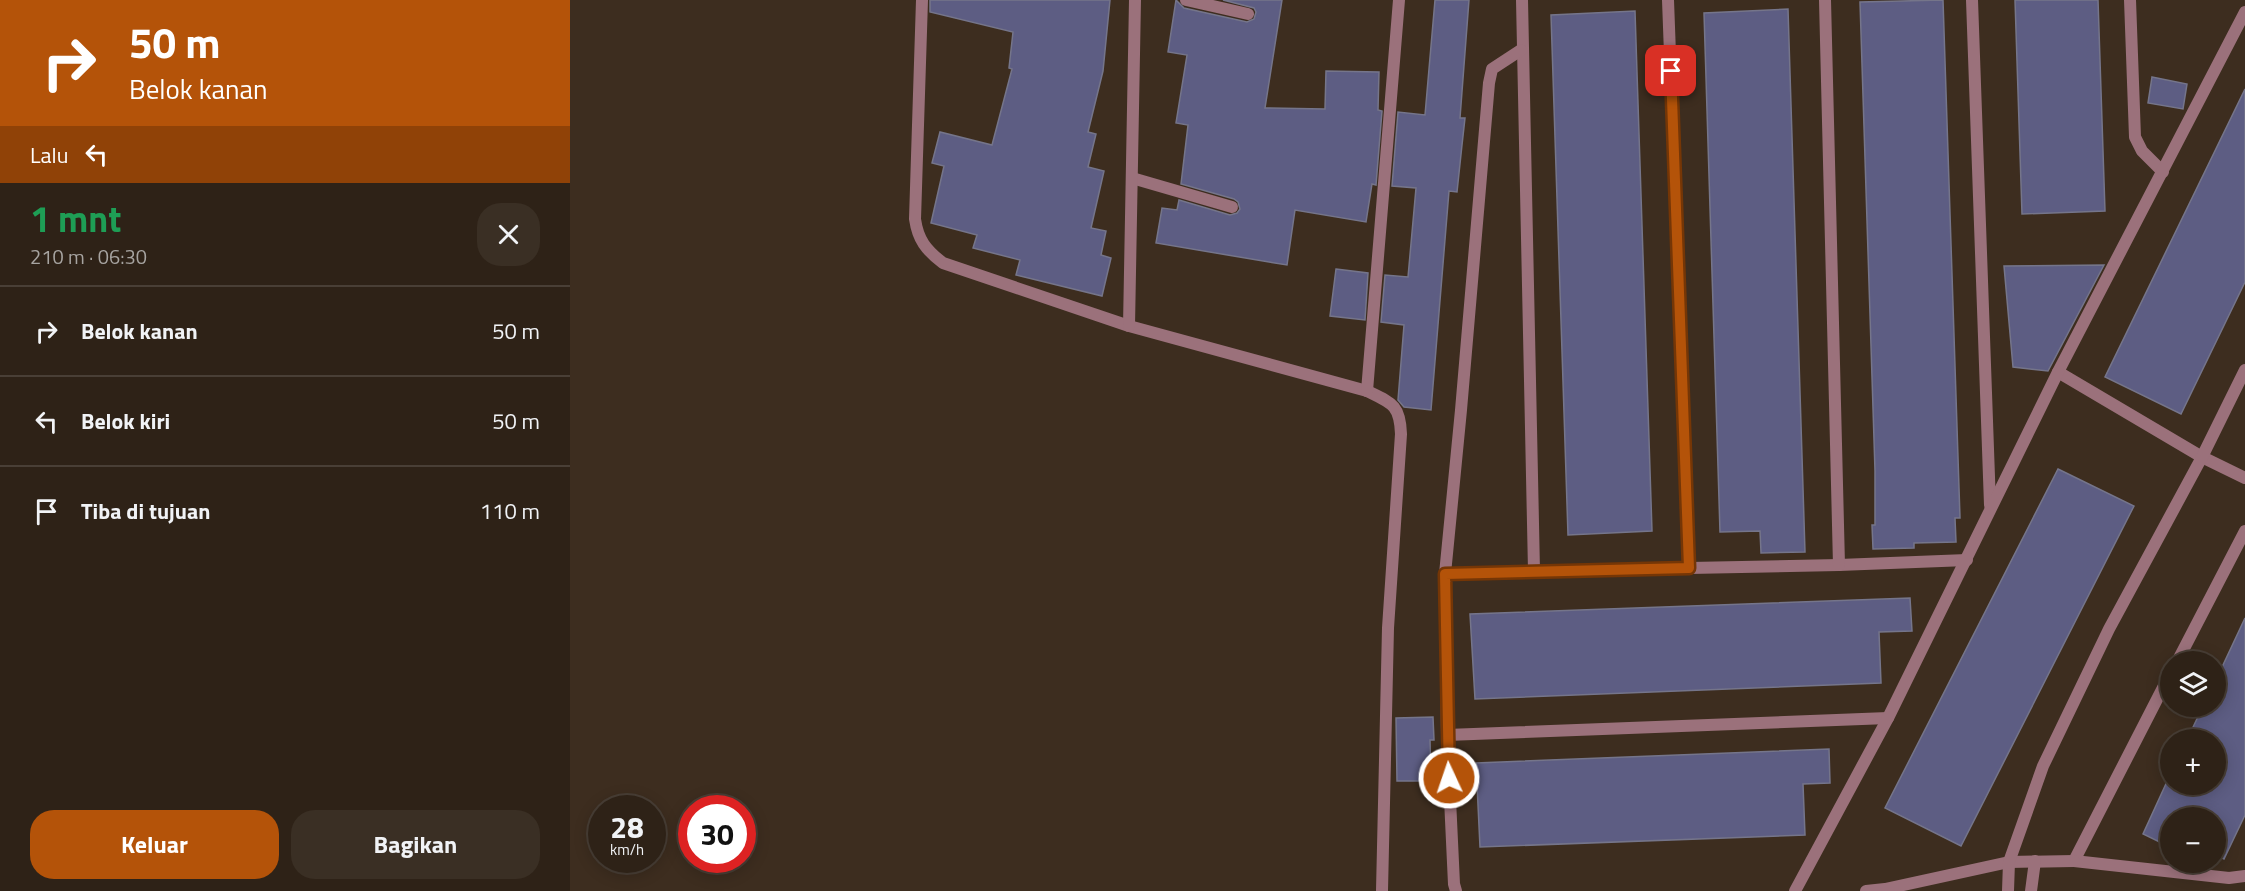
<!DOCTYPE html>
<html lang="id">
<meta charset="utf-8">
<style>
:root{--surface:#2e2217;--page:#3a2f24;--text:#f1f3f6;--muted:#a7a4a1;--line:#493f36;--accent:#b45309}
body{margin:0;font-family:"Titillium Web",sans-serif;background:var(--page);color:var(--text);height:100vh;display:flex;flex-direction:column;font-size:22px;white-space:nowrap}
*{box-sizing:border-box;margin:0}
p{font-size:20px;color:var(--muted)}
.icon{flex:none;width:33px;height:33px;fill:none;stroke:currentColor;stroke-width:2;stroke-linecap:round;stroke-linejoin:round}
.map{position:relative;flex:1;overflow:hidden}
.sheet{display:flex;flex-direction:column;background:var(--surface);width:570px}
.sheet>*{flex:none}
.banner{background:#b45309;color:#fff;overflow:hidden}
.controls{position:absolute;left:1590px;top:651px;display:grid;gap:12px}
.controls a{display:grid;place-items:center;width:66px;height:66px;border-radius:50%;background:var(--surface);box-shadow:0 3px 15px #0003,0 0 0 2px var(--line);font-size:30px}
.speed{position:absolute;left:18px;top:795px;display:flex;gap:12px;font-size:30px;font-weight:700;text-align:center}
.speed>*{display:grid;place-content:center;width:78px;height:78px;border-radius:50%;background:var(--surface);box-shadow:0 3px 15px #0003,0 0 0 2px var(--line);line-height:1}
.speed small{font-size:15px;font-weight:400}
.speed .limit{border:9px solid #d22;background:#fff;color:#111}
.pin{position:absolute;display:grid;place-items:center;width:51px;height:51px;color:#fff;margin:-26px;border-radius:12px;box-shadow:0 3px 9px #0006}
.me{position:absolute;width:66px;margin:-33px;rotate:357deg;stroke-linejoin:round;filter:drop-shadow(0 0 4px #0008)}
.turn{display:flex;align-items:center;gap:21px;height:126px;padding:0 30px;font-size:27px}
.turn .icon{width:78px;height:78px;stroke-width:2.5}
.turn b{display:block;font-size:42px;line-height:51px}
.then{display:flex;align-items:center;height:57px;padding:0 30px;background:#0003;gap:12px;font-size:22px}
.round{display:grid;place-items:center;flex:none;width:63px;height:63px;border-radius:24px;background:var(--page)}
.head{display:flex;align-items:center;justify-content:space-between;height:102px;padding:0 30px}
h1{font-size:36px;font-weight:700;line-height:45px;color:#1e9e55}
.button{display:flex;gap:12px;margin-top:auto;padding:12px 30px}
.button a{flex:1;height:69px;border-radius:24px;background:var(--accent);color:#fff;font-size:24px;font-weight:700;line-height:69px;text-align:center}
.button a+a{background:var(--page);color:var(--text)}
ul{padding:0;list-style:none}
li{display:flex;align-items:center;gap:18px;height:90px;padding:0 30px;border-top:2px solid var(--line)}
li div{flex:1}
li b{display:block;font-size:22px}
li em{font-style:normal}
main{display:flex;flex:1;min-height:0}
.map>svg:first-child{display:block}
.building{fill:#5d5d83;stroke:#75758a;stroke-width:1.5}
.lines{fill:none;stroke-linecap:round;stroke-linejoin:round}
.street{stroke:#9b717b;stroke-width:12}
.route-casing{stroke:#753606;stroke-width:15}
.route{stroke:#b45309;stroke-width:10}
</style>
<main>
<section class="sheet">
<div class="banner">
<div class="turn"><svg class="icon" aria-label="right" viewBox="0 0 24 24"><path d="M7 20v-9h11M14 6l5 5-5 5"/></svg><div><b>50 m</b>Belok kanan</div></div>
<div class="then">Lalu<svg class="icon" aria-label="left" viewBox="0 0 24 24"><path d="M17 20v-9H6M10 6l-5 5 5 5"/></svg></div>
</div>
<div class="head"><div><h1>1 mnt</h1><p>210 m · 06:30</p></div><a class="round"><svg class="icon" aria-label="close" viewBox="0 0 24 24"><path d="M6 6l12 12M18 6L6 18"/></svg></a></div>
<ul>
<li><svg class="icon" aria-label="right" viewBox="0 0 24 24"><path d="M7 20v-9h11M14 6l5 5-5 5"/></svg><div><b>Belok kanan</b></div><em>50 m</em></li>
<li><svg class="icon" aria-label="left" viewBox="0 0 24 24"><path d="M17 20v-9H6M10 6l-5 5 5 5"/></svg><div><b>Belok kiri</b></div><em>50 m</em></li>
<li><svg class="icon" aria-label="arrive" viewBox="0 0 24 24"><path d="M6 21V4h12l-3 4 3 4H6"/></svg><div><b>Tiba di tujuan</b></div><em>110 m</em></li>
</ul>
<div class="button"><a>Keluar</a><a>Bagikan</a></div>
</section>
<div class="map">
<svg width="1675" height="891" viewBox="0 0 1675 891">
<rect width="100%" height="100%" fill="#3d2d1f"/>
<g class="building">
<path d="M360,0h180l-7,71 -15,61 8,2 -8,33 16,4 -13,57 15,3 -5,24 10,3 -9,38 -86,-21 4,-15 -47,-12 4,-13 -46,-12 13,-57 -12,-3 8,-31 52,13 20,-76 -3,-1 4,-36 -83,-20z"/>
<path d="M606,0l8,8 63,14 7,-3 2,-7 -2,-4 -31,-8h59l-17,108 60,1 1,-38 53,1 -1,38 4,1 -6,74 -4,-1 -6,38 -71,-12 -8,55 -131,-22 6,-35 15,2 2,-10 51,15 7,-2 3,-4 -2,-7 -4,-3 -53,-15 7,-59 -12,-2 11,-68 -19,-3z"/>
<path d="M865,0h34l-9,118h5l-3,27 -5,47 -8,-1 -18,219 -27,-3 -6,-7 6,-75 -23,-3 4,-47 23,2 8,-89 -24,-2 6,-74 27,3z"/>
<path d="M1373,0l17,518h-5l1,24 -42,1v5l-41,1 -1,-24h3v-54l-15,-469z"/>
<path d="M1445,0h83l7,211 -83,3z"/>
<path d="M1218,9l17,543 -44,1 -1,-22 -40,1 -16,-519z"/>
<path d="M1065,11l17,520 -84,4 -17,-520z"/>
<path d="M1582,77l35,7 -4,25 -35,-6z"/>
<path d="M1675,89v193l-64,132 -76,-37z"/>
<path d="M1534,265l-56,106 -35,-4 -9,-101z"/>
<path d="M766,269l32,4 -3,47 -35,-4z"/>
<path d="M1488,469l76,37 -173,340 -76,-38z"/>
<path d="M1340,598l2,33 -33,1 2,51 -406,16 -5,-85z"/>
<path d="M1675,618v197l-21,44 -8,-4v-37h-46v29l-27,-13 27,-59v9h46v-44h-29l16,-34h13v-26z"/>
<path d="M863,717l1,23h-4l1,41h-34l-1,-63z"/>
<path d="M1259,749l1,34 -27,1 2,51 -325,12 -4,-84z"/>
</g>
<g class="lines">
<g class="street">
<path d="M352,0l-7,219c3,21 11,31 28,44l186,63 238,65c25,12 33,14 34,43l-13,194 -6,263"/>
<path d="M616,0l62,14"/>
<path d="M952,0l12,571 305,-6 128,-5"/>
<path d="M1098,0l21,568"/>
<path d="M1255,0l14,565"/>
<path d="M1402,0l18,505"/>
<path d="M1560,0l5,137 7,14 21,21"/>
<path d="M562,178l100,29"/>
<path d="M559,326l6,-326"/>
<path d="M1488,372l144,85 43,21"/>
<path d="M797,391l32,-391"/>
<path d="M875,574l89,-3"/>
<path d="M1607,662l68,-131"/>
<path d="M1600,674l-96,187 155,17 16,-2"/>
<path d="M877,735l441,-17"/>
<path d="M886,891l-2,-7 -7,-149 -2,-161 16,-164 28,-327 3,-14 29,-19"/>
<path d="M1225,891l93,-173 170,-346 187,-360"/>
<path d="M1296,891l19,-2 124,-27 65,-1"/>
<path d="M1438,891l1,-29 34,-96 66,-137 93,-172 43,-87"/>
<path d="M1461,891l4,-30"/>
</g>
</g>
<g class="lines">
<defs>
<path id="route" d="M879,778l-4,-204 244,-6 -18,-497"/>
</defs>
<use href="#route" class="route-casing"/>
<use href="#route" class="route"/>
</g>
</svg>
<div class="controls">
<a><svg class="icon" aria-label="layers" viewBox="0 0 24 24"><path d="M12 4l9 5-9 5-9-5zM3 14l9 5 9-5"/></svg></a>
<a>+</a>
<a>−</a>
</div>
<div class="speed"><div>28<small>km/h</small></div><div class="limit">30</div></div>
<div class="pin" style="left:1101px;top:71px;background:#d93025"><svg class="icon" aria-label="arrive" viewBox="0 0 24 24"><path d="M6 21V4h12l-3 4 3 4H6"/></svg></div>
<svg class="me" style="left:879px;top:778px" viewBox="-20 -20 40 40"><circle r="17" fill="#b45309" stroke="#fff" stroke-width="3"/><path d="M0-11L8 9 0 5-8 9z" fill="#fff"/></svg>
</div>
</main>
